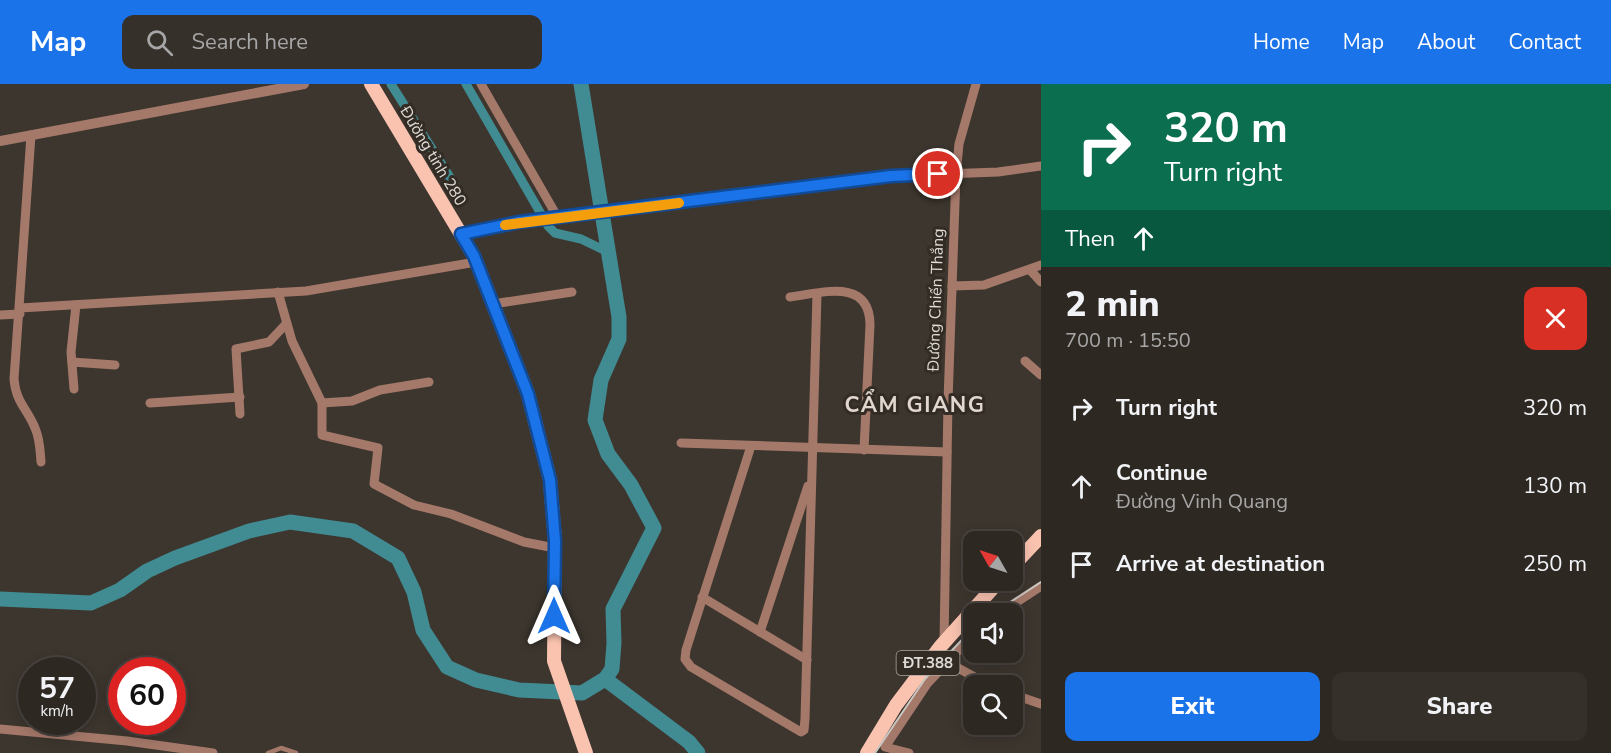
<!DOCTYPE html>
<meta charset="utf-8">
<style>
:root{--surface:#2e2823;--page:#36302b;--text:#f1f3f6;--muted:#a7a6a6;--line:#494441;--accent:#1a73e8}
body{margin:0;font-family:"Nunito Sans",sans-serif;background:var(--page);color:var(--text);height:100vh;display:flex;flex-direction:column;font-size:22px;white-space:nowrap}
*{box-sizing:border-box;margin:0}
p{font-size:20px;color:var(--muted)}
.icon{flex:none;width:33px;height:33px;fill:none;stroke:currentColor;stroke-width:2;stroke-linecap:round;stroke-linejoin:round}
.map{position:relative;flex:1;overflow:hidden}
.drawer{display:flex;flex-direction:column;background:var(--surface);width:570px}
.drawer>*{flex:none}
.banner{background:#0b6e4f;color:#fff;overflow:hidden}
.needle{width:39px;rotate:309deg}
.controls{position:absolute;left:963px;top:447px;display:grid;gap:12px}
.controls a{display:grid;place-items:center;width:60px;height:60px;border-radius:12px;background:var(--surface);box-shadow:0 3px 15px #0003,0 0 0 2px var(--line);font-size:30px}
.speed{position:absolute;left:18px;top:573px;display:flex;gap:12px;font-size:30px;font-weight:700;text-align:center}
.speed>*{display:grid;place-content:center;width:78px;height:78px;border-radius:50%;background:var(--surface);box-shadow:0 3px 15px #0003,0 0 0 2px var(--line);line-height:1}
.speed small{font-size:15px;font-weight:400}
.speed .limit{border:9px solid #d22;background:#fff;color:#111}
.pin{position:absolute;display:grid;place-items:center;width:51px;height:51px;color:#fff;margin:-26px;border:3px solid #fff;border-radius:50%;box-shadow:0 2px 6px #0007}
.me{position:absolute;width:66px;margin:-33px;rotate:0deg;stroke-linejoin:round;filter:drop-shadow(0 0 4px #0008)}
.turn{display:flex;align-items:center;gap:21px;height:126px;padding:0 24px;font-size:27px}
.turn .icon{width:78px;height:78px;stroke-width:2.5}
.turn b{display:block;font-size:42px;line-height:51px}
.then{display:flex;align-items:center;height:57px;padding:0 24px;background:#0003;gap:12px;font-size:22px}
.round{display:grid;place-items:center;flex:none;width:63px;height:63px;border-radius:12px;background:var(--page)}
.head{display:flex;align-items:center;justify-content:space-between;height:102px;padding:0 24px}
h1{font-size:36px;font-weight:800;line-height:45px}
.button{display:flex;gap:12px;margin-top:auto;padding:12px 24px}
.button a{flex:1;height:69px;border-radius:12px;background:var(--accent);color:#fff;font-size:24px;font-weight:800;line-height:69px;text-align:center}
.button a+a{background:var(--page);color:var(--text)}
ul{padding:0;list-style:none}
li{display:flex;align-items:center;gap:18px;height:78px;padding:0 24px}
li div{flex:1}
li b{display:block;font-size:22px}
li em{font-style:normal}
header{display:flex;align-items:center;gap:36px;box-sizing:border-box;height:84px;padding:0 30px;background:var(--accent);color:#fff}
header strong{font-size:28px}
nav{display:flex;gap:33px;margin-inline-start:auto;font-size:21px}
.search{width:420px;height:54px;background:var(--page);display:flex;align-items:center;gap:15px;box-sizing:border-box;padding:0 21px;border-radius:12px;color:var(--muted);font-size:22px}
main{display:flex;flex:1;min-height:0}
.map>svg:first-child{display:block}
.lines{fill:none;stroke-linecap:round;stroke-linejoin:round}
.canal{stroke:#418b92;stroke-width:9}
.river{stroke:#418b92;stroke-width:15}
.service{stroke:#a5796a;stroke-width:4.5}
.minor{stroke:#a5796a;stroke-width:9}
.tertiary{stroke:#a5796a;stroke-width:10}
.primary{stroke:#fac3b0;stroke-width:14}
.rail{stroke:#cac6c1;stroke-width:2}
.route-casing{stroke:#114b97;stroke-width:15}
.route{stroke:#1a73e8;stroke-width:10}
.slow{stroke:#f59e0b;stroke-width:10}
.labels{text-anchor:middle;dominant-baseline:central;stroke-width:6;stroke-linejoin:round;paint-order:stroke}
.shield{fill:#332c25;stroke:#aba6a1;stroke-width:1.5}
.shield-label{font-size:15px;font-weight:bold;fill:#dfdbd6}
.street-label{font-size:16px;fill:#dfdbd6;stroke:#332c25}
.district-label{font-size:22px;font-weight:bold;letter-spacing:1.5px;fill:#e1d7cf;stroke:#332c25}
</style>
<header>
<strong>Map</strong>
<div class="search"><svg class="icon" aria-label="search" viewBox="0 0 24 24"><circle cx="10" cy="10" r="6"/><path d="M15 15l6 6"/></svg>Search here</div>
<nav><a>Home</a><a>Map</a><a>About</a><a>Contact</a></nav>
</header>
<main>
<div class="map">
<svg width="1041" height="669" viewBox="0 0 1041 669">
<rect width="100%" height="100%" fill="#3d362f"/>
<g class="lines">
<g class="canal">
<path d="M391,0l67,106"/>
<path d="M466,0l82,142 7,7 26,6 27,13"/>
</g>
<g class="river">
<path d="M0,515l91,4 29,-13 27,-19 28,-13 74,-27 41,-9 63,9 45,27 16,34 9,38 24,37 29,13 43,10 63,3 23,-14 7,-10 2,-26 -1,-34 41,-81 -23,-43 -23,-31 -13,-34 6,-40 18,-41v-22l-38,-233"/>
<path d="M605,595l84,63 9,11"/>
</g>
<path class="service" d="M268,669l13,-5 15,5"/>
<g class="minor">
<path d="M31,51l-17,244c2,24 13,29 21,49 5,11 5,22 6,34"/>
<path d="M558,134l333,-42 107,-4 43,-6"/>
<path d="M461,151l58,-13 39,-4 -77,-134"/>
<path d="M1030,186l11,12"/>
<path d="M952,202l32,-1 57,-20"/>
<path d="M278,208l14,49 30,62v32l56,13 -4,36 40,21 37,9 73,28 31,6"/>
<path d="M790,213c31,-4 80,-20 80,28l-6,125"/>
<path d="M493,220l79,-12"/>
<path d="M20,224l286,-17 170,-29"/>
<path d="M0,231l20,-1"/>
<path d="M1025,277l16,14"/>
<path d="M72,278l43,3"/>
<path d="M74,305l-3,-37 5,-47"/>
<path d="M150,319l90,-6"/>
<path d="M322,319l30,-2 28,-11 49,-8"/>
<path d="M240,330l-4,-65 33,-7 17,-18"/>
<path d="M681,359l266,9"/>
<path d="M751,362l-65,204 -1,9 6,8 110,65 3,-2 1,-11 12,-425"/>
<path d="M702,513l105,63"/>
<path d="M999,530l42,-28"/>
<path d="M760,548l48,-146"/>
<path d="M944,559l4,-242 8,-226 3,-31 17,-60"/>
<path d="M946,571l12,13 33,18"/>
<path d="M1012,610l29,10"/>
<path d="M0,645l127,12 86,12"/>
<path d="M909,669l-24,-6 42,-63 47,-50"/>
</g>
<path class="tertiary" d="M0,57l304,-57"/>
<g class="primary">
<path d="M371,0l103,172 54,138 22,86 5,61 -1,120 32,92"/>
<path d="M1012,483l29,-31"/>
<path d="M867,669l29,-48 44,-58 60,-67"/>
</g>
<g class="rail">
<path d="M992,530l49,-32"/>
<path d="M875,669l50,-74 49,-52"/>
</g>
</g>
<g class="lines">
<defs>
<path id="route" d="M554,532l1,-75 -5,-61 -22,-86 -54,-138 -13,-22 58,-12 372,-46 47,-2"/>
</defs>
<use href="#route" class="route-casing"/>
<use href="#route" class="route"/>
<path class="slow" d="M505,141l174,-22"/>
</g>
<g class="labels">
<rect class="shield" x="896.5" y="567" width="63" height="24" rx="4.5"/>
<g class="shield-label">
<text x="928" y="579">ĐT.388</text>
</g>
<g class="street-label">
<text transform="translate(433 72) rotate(59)">Đường tỉnh 280</text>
<text transform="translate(936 216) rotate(-88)">Đường Chiến Thắng</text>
</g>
<g class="district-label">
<text x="915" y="321">CẨM GIANG</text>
</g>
</g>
</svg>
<div class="controls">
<a><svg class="needle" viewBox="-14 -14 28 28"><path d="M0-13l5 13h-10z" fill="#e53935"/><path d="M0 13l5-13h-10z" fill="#a7a6a6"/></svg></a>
<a><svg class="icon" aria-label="sound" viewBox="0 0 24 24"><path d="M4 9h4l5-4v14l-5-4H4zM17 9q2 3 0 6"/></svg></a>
<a><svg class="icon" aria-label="search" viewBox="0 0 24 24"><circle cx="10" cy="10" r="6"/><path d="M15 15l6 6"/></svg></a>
</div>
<div class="speed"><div>57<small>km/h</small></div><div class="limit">60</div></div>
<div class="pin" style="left:938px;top:90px;background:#d93025"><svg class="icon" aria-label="arrive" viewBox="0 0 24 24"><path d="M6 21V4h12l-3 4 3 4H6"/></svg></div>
<svg class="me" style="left:554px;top:532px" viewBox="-20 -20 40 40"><path d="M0-17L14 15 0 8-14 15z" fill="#1a73e8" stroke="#fff" stroke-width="4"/></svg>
</div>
<section class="drawer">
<div class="banner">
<div class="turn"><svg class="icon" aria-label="right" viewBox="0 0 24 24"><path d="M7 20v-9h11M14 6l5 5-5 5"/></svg><div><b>320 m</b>Turn right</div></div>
<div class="then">Then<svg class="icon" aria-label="ahead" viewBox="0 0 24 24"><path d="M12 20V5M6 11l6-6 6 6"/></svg></div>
</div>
<div class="head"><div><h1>2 min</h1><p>700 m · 15:50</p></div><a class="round" style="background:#d93025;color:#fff"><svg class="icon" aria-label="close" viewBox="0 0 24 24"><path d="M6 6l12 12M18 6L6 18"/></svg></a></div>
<ul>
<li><svg class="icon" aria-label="right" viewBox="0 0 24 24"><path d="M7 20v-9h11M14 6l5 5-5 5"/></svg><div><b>Turn right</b></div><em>320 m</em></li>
<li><svg class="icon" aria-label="ahead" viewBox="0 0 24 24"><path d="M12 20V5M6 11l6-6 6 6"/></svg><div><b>Continue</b><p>Đường Vinh Quang</p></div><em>130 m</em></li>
<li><svg class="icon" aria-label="arrive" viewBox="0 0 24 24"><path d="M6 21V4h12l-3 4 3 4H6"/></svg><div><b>Arrive at destination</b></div><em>250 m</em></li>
</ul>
<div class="button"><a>Exit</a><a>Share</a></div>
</section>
</main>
